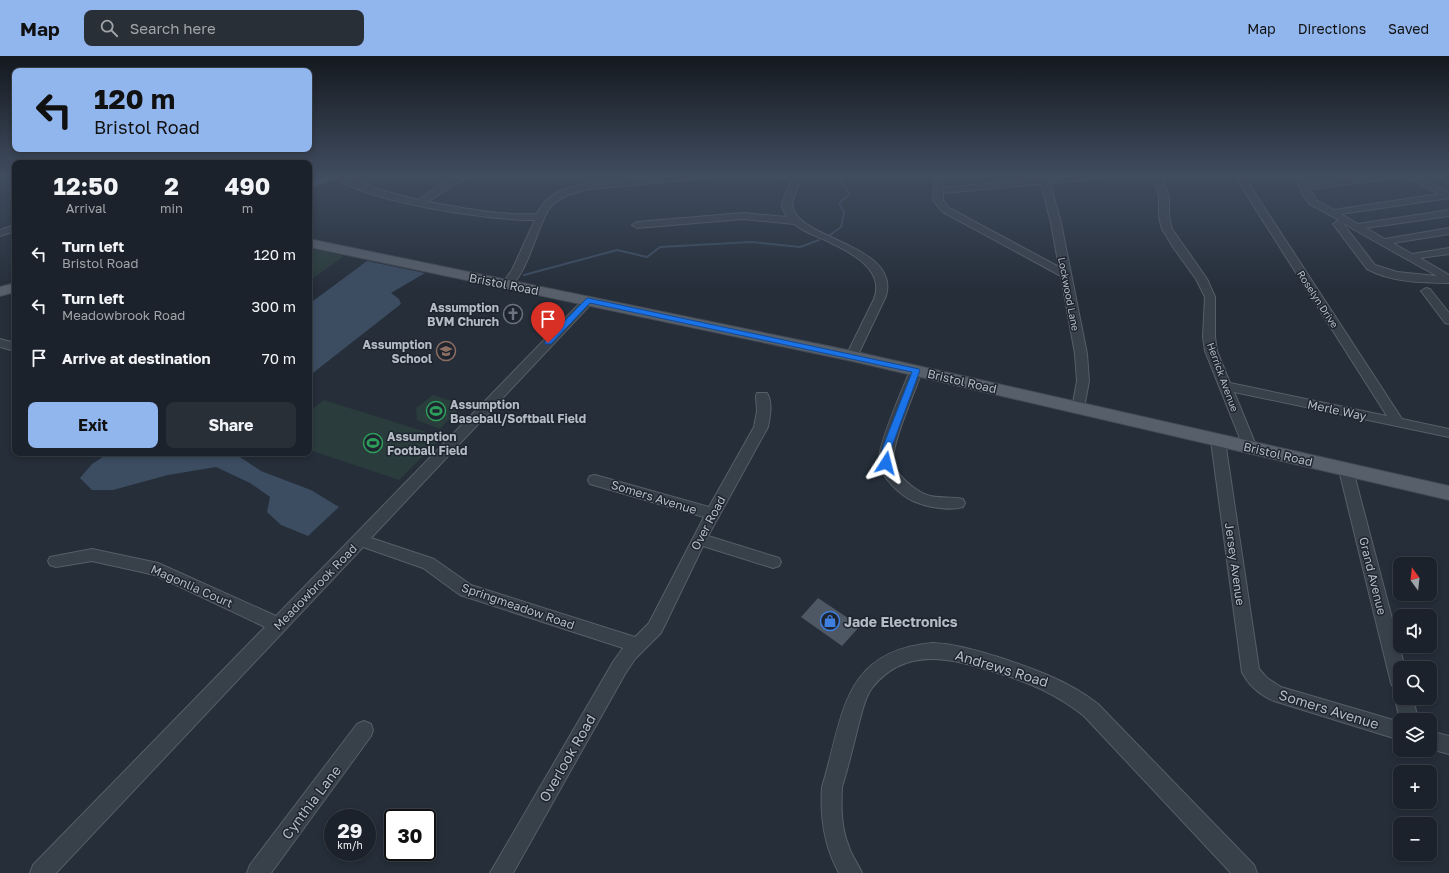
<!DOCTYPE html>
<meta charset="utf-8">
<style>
:root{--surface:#1c222b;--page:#292f37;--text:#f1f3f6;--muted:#a0a4a9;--line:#3a3f47;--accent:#91b5ed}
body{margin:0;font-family:"Golos Text",sans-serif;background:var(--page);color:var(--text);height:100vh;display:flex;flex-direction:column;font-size:15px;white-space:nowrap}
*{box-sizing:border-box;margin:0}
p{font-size:13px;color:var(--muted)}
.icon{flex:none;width:22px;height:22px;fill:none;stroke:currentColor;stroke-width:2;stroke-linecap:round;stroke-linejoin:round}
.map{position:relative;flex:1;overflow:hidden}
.panel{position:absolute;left:12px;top:104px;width:300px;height:296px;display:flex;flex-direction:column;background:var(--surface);border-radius:8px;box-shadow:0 2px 6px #0003,0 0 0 1px var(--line)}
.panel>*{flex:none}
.hud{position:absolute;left:12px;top:12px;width:300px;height:84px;border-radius:8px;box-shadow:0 2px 6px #0003,0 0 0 1px var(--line);background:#91b5ed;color:#111;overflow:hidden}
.needle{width:26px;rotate:345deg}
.fabs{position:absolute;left:1393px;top:501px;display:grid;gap:8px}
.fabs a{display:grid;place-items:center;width:44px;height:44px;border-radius:8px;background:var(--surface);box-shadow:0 2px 6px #0003,0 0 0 1px var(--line);font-size:20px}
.speed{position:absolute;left:324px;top:753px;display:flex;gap:8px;font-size:20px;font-weight:700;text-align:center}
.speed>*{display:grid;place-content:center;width:52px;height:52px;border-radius:50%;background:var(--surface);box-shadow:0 2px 6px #0003,0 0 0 1px var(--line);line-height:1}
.speed small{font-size:10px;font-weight:400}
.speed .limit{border:2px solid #111;border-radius:6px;background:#fff;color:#111}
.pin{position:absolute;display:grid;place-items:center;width:34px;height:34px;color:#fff;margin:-41px -17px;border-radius:50% 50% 50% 0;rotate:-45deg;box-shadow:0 0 4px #0007}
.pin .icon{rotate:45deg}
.me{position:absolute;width:44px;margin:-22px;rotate:9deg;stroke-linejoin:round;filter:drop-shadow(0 0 3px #0008)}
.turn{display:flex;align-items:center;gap:14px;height:84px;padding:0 16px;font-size:18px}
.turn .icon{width:52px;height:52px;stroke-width:2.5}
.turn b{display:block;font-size:28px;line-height:34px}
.eta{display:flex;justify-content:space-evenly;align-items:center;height:68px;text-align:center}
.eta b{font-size:24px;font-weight:700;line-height:28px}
.action{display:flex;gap:8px;margin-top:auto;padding:8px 16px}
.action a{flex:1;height:46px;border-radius:8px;background:var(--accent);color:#111;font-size:16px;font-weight:700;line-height:46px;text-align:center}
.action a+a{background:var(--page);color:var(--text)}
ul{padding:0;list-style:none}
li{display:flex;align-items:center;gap:12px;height:52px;padding:0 16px}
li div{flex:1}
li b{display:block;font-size:15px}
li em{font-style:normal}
header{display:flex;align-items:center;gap:24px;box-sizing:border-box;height:56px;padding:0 20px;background:var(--accent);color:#111}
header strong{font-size:19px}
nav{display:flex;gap:22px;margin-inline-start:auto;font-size:14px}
.search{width:280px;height:36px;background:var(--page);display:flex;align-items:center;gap:10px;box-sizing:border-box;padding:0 14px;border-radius:8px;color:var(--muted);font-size:15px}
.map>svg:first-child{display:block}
.green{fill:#2a3c3c}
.water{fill:#3c4c61}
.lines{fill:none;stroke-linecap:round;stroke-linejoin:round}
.stream{stroke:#3c4c61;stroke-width:2}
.building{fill:#4e5865}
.minor-casing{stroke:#575e68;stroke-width:2}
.major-casing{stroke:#424953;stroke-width:2}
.minor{fill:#38404a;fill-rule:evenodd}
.major{fill:#575f6a;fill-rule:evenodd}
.route{fill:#1a73e8;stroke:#114b97}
.labels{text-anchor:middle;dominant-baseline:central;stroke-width:3;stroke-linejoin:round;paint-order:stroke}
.far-street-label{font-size:10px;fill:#b4bbc5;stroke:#1e252f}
.street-label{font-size:12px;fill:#b4bbc5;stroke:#1e252f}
.poi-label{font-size:12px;font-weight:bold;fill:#b4bbc5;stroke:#1e252f;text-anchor:end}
.near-poi-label{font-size:14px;font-weight:bold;fill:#b4bbc5;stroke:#1e252f;text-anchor:start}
.near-street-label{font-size:14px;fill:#b4bbc5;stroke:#1e252f}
</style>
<header>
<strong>Map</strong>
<div class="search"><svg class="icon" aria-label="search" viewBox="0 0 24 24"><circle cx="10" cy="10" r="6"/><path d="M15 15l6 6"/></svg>Search here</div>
<nav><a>Map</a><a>Directions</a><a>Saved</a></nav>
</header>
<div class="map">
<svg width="1449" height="817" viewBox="0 0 1449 817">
<rect width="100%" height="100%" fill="#252e39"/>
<g class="green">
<path d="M309,192l35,8 -35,25z"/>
<path d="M433,339l25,8 1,6 -19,20 -23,-9 -1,-12z"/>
<path d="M324,344l118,37 -43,43 -90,-30v-38z"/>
</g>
<g class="water">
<path d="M367,205l58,12 -34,20 8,6 2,5 -92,72v-72z"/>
<path d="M109,397h125l27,18 50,19 28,17 -31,29 -27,-11 -14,-13 3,-15 -20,-14 -34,-16 -48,8 -55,15h-21l-12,-12 12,-14z"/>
</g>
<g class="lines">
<g class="stream">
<path d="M830,179l11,-8 3,-15 -5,-9 11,-9 -11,-15 5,-4"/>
<path d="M524,219l93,-25 30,7 13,-10 91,-5 49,5 19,-7"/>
</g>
</g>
<path class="building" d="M818,542l42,28 -18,20 -41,-29z"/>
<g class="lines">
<defs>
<g id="minor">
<path d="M333,119h11l36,15 38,10c16,-11 33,-25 53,-25l-44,27c37,6 73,14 110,12 6,-12 17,-21 29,-25 18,-6 37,-7 55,-9 31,-2 61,-5 92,-5l-4,3 -119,11c-14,3 -32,7 -41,20 -11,15 -24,74 -42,78l-5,-3 10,-14 23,-50c-40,1 -175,-18 -202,-45z"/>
<path d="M774,119h28l-10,28c0,37 109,40 94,93l-30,63h-8l-2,-3 28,-57c15,-38 -48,-57 -73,-70l-7,-5 -51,-5 -106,9 -5,-3 5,-3 106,-9 44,4 -5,-10v-4l9,-23 -16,-3z"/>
<path d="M935,119h8v13l131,-13h34l-4,3 -54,5 11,40 26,131 2,27 -5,27 -1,3 -5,1 -5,-1 -1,-3 5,-27 -2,-27 -14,-78 -118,-64 -10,-12zM1041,128l10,39 8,44 -110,-59 -6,-8v-7z"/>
<path d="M1153,119h8l8,21v21l3,12 35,50 8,18v40l2,14 13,32 157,33 -153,-241h9l159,244 47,10v8l-215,-45 23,56 -2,3 -5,2 -5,-2 -40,-100 -2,-14 2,-40 -9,-18 -23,-32 -11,-18 -3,-12v-21z"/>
<path d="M1291,119h9l7,9 68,-9h26l-4,3 -87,11 6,11 18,10 105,-16 -37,-19h12l35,17v6l-108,16 17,10 91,-14v6l-83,12 19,11 64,-11v6l-56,9 19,11 37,-6v6l-29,4 29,17v8c-27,0 -58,-1 -82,-14l-34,-45 6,-4 -29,-16 -7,-8 -2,-8zM1346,168l7,5 84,47 -40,-4 -22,-7 -31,-40z"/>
<path d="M1433,119h11l5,3v6z"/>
<path d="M15,169v6l-15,5v-6z"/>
<path d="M1426,232l4,1 19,24v11l-4,-1 -24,-32z"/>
<path d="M588,242l5,3 -1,2 -221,235 63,21 37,26 164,52 14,-14 55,-106 -114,-33 -2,-4 2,-4 5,-1 114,32 45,-80 3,-16 -1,-15 1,-3h10c6,10 3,23 1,34l-60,109 71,22 2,4 -2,4 -6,2 -70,-22 -42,87 -26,26 -10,15 -112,199h-23l123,-211 10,-14 -163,-53 -37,-27 -60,-21 -307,326h-26l3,-8 232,-238 -110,-52 -63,-14 -36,6 -6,-2 -2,-4 2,-4 42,-8 66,14 118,53 308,-317z"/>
<path d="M0,283l15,4v8l-15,-4z"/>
<path d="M916,311l4,1 2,3c-7,21 -30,71 -29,90 1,13 23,30 34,34 11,4 25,1 36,4l2,4 -2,4c-15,4 -36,0 -50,-6 -13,-6 -31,-23 -34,-38 -3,-14 24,-75 31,-92l2,-3z"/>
<path d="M1218,380l5,2 2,3 34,228 8,9 14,9 119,35v18l-126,-39c-14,-6 -25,-15 -32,-29l-31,-231 2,-3z"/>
<path d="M1346,409l5,2 2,3 52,198h-5v23l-6,-2 -3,-6 -52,-213 2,-3z"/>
<path d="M933,587c22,1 41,7 62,13 37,12 72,24 103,48l156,161 3,8h-26l-147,-157c-27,-22 -56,-34 -89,-44 -44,-14 -90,-26 -123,16 -7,9 -9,21 -12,31 -6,23 -11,46 -18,68 -1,20 -1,41 7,60 3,9 9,17 13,26h-23c-15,-27 -19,-56 -17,-86 22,-71 19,-136 111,-144z"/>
<path d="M1400,635v7h13l5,22 -18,1 -5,-23 3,-6z"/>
<path d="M364,665l7,3 2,6 -2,6 -100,137h-24l3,-8 107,-141z"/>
<path d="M1430,675l19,5v18l-19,-5z"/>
</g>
<g id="major">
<path d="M325,119h16l-1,2 -31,11v-7z"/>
<path d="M309,183l543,112 597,135v14l-597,-139 -543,-114z"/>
<path d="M15,227v9l-15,4v-9z"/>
</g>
</defs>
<use href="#minor" class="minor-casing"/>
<use href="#major" class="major-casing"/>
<use href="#minor" class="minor"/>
<use href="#major" class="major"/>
</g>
<linearGradient id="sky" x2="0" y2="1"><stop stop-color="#14191f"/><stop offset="0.51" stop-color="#404c5f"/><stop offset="1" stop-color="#404c5f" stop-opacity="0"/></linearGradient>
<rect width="1449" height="234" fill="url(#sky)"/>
<path class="route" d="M588,242l331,71 1,1 -29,79 -2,16h-6l-2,-2 1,-14 30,-77 -322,-69 -39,41h-6v-3l41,-42z"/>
<defs>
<symbol id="church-ring" viewBox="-11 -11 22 22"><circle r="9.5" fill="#1e252f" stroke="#6b7280" stroke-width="1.5"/><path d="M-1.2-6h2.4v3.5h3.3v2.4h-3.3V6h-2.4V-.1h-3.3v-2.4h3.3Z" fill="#6b7280"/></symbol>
<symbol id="school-ring" viewBox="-11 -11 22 22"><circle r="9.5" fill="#1e252f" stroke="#8d6e63" stroke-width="1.5"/><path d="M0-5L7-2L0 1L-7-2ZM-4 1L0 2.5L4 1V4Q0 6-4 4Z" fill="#8d6e63"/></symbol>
<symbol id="stadium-ring" viewBox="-11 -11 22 22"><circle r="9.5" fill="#1e252f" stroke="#2e9e5b" stroke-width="1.5"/><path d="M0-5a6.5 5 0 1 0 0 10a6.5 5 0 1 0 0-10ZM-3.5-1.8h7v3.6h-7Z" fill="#2e9e5b"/></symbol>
<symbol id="shop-ring" viewBox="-11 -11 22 22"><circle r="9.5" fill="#1e252f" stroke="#3f7fe0" stroke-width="1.5"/><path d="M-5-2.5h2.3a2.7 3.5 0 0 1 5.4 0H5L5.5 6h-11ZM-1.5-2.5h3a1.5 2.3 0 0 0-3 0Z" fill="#3f7fe0"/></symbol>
</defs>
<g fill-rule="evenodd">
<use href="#church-ring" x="502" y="247" width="22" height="22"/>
<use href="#school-ring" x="435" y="284" width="22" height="22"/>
<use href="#stadium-ring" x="425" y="344" width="22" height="22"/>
<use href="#stadium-ring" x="362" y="376" width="22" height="22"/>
<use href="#shop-ring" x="819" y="554" width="22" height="22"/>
</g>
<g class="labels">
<g class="far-street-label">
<text transform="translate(1069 238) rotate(79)">Lockwood Lane</text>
<text transform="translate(1318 243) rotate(57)">Roselyn Drive</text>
<text transform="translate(1223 321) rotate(70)">Herrick Avenue</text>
</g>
<g class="street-label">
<text transform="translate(504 228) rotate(11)">Bristol Road</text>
<text transform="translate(962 325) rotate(13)">Bristol Road</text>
<text transform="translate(1337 354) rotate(12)">Merle Way</text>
<text transform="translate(1278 398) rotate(13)">Bristol Road</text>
<text transform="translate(654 441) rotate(17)">Somers Avenue</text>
<text transform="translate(708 467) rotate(-62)">Over Road</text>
<text transform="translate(1235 508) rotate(82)">Jersey Avenue</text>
<text transform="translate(1373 520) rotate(76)">Grand Avenue</text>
<text transform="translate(192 530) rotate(24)">Magonlia Court</text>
<text transform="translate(315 531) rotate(-46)">Meadowbrook Road</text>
<text transform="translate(518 550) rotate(19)">Springmeadow Road</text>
</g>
<g class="poi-label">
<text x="499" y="251">Assumption<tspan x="499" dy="14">BVM Church</tspan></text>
<text x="432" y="288">Assumption<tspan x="432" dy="14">School</tspan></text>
<text x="450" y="348" text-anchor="start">Assumption<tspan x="450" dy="14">Baseball/Softball Field</tspan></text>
<text x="387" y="380" text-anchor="start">Assumption<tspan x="387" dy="14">Football Field</tspan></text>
</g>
<g class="near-poi-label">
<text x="844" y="565">Jade Electronics</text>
</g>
<g class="near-street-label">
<text transform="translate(1002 612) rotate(17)">Andrews Road</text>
<text transform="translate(1329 653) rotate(17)">Somers Avenue</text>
<text transform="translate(567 702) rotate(-60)">Overlook Road</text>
<text transform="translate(311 746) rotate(-53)">Cynthia Lane</text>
</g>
</g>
</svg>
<div class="fabs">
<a><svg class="needle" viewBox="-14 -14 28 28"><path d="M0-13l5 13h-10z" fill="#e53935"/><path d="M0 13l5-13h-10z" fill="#a0a4a9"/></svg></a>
<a><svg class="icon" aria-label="sound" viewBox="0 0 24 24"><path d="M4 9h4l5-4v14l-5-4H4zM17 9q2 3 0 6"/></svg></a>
<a><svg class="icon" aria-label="search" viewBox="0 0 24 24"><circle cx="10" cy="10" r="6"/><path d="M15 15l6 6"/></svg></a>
<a><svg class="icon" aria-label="layers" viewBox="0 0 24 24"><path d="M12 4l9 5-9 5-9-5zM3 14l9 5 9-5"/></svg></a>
<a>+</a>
<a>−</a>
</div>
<div class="speed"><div>29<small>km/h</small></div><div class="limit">30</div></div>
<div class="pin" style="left:548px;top:287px;background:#d93025"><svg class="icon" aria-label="arrive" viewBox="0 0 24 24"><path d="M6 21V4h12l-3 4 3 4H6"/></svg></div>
<svg class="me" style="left:886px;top:407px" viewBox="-20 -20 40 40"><path d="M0-17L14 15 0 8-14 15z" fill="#1a73e8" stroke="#fff" stroke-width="4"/></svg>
<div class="hud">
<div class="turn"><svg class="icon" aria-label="left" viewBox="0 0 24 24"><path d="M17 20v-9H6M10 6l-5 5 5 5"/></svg><div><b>120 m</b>Bristol Road</div></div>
</div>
<section class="panel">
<div class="eta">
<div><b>12:50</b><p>Arrival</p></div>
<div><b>2</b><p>min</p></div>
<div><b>490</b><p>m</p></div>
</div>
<ul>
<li><svg class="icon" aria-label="left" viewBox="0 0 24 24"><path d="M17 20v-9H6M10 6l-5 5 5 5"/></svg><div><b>Turn left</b><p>Bristol Road</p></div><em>120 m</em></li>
<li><svg class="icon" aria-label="left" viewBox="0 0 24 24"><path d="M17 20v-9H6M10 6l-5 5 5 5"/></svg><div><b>Turn left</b><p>Meadowbrook Road</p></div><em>300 m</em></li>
<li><svg class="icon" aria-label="arrive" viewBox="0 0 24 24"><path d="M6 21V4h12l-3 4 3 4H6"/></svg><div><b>Arrive at destination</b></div><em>70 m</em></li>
</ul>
<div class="action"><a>Exit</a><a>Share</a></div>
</section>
</div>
